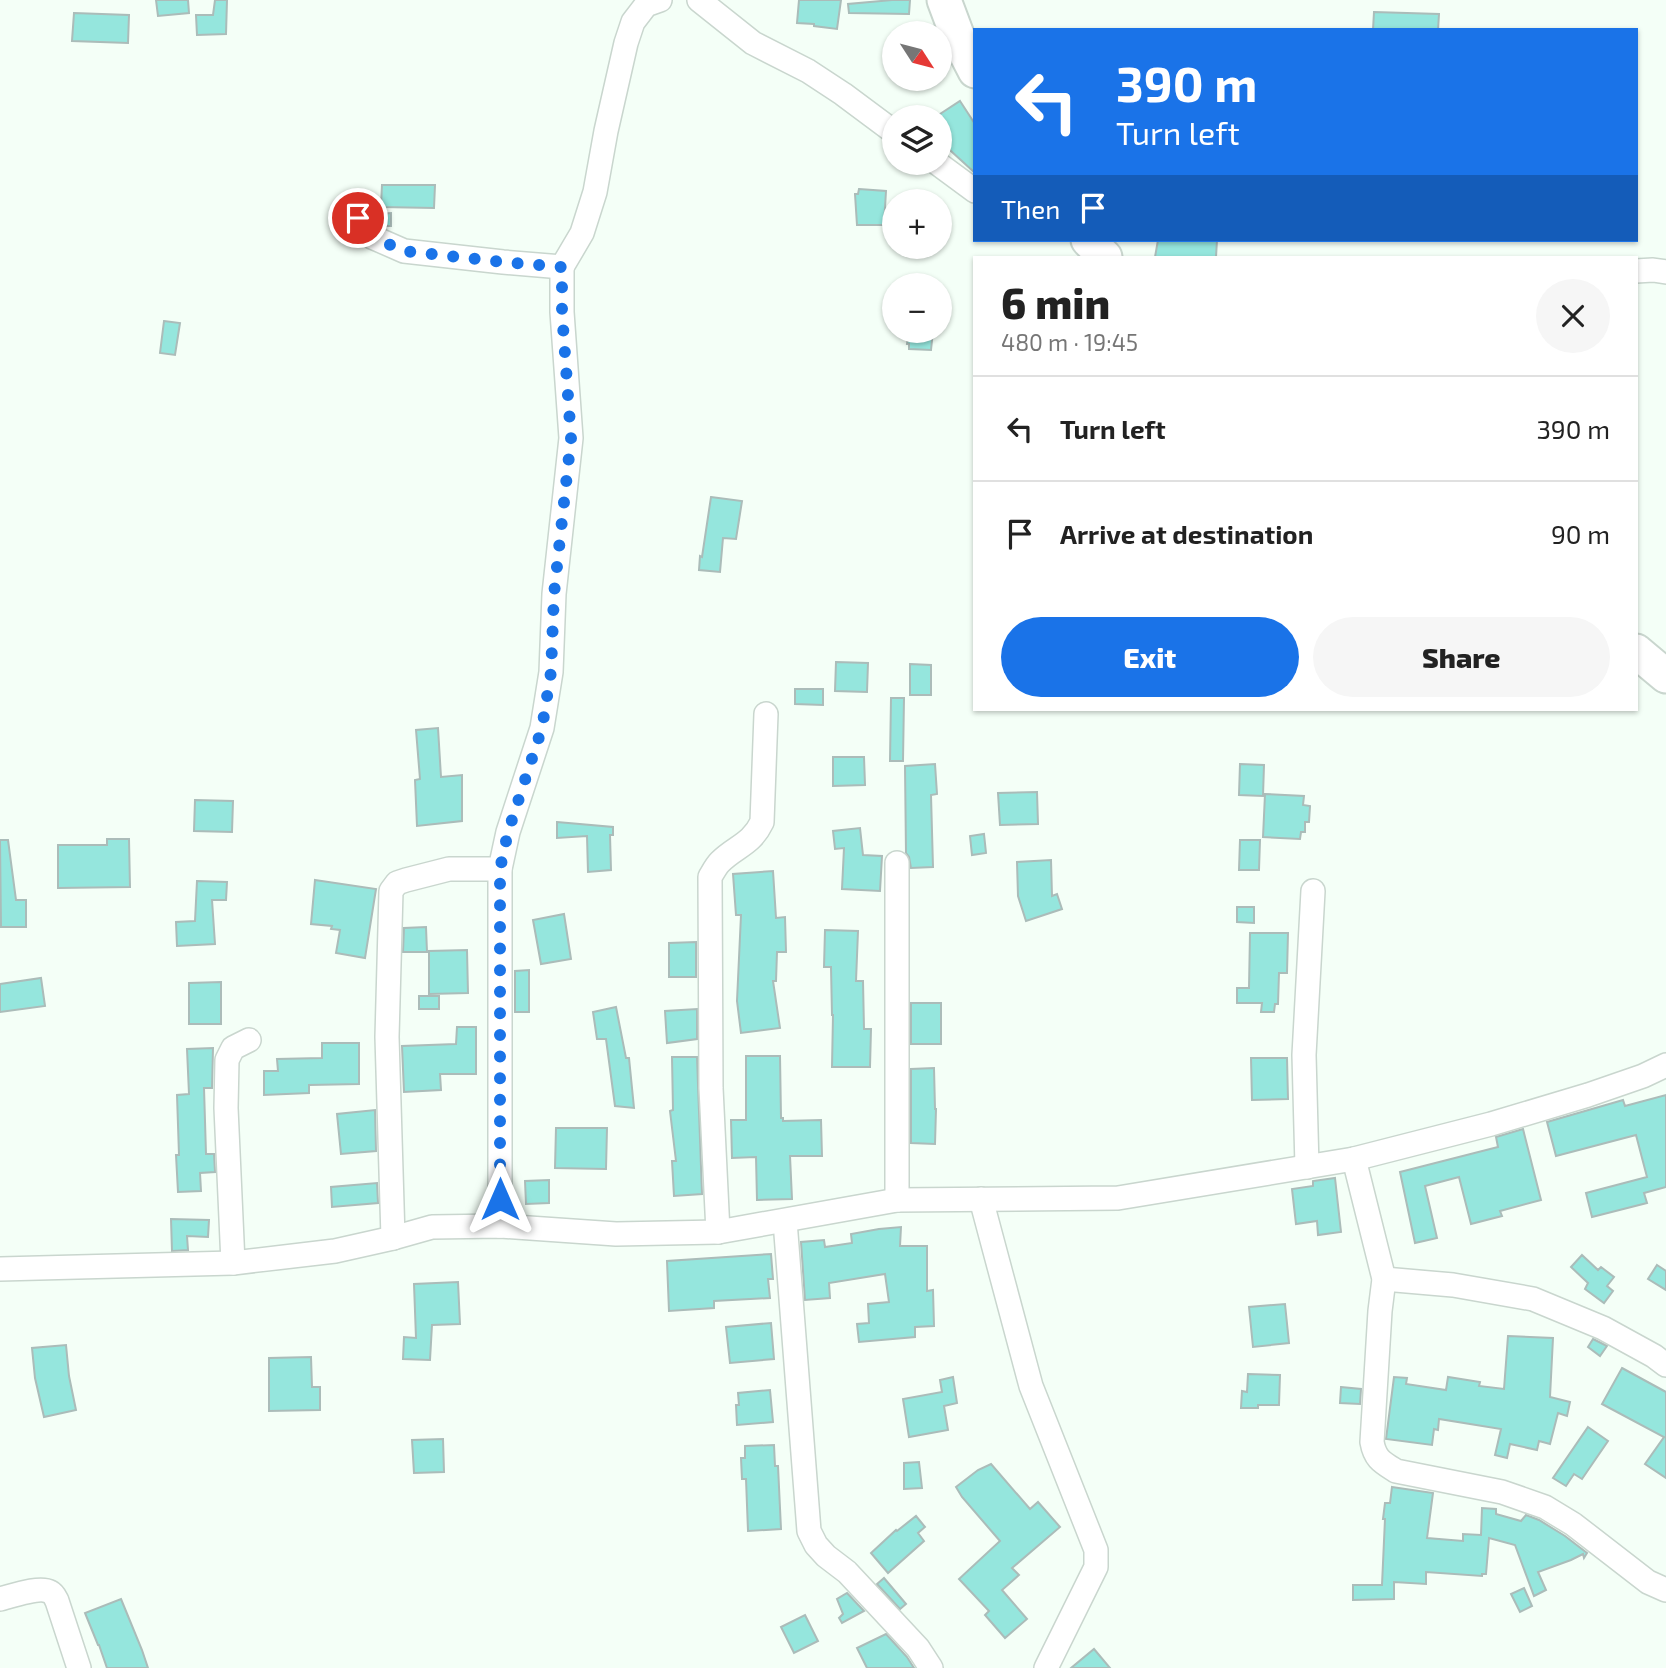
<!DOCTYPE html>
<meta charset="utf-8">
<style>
:root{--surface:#fff;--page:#f6f6f6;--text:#222;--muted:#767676;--line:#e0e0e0;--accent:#1a73e8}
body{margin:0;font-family:"Exo 2",sans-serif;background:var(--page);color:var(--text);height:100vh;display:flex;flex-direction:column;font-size:26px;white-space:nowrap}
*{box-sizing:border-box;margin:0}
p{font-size:23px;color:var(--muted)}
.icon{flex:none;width:38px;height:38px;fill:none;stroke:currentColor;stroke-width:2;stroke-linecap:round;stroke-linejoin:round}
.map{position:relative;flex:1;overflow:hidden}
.side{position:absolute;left:973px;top:256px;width:665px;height:455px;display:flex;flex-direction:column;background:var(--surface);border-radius:0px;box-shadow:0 2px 5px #0004}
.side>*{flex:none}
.top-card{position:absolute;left:973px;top:28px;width:665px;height:214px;border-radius:0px;box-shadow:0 2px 5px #0004;background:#1a73e8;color:#fff;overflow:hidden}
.needle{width:46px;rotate:126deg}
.fabs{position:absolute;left:882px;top:21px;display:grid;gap:14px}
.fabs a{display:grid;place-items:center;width:70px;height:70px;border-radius:50%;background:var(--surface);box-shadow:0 2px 5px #0004;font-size:35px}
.pin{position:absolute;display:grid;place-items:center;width:60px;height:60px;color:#fff;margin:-30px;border:4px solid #fff;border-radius:50%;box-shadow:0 2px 7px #0007}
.me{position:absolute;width:77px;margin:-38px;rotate:0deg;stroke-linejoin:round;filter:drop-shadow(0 0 5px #0008)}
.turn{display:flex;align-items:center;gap:24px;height:147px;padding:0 28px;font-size:32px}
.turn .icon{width:91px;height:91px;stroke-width:2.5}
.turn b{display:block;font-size:49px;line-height:60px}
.then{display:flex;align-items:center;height:66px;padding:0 28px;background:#0003;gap:14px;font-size:26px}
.round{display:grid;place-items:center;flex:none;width:74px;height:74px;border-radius:37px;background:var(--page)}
.overview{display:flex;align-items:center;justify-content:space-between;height:119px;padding:0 28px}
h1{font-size:42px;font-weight:800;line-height:52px}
.action{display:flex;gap:14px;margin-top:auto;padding:14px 28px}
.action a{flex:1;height:80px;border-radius:42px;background:var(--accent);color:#fff;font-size:28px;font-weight:800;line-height:80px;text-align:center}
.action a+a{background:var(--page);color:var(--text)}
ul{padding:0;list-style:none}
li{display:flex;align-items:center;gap:21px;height:105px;padding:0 28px;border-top:2px solid var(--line)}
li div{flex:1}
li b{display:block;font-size:26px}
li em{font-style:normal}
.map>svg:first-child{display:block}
.building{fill:#95e6dd;stroke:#abbcb9;stroke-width:2}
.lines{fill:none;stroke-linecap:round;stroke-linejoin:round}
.minor-casing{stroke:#c9d6ce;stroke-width:26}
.highway-casing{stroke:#c9d6ce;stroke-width:37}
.minor{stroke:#fff;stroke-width:23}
.highway{stroke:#fff;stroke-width:33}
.route{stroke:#1a73e8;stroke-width:12;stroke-dasharray:0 21.6}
</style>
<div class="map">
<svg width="1666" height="1668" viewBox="0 0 1666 1668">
<rect width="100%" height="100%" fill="#f4fff7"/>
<g class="building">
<path d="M156,0h32l1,13 -31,3z"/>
<path d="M215,0h12l-1,34 -29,1 -1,-20h17z"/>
<path d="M799,0h42l-4,29 -23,-3v-2l-17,-1z"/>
<path d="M892,0h18l-1,14 -60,-1 -1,-9z"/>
<path d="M1374,12l65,2 -1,16h-65z"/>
<path d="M74,13l55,2 -1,28 -56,-2z"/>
<path d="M960,101l15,23v49l-35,-32v-27z"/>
<path d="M382,185h53l-1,23 -53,-1z"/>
<path d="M859,189l27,2 -2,34h-27l-2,-31h3z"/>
<path d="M391,213v13h-10l-4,-6v-6z"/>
<path d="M1158,240h59l-1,17h-61z"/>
<path d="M164,321l16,2 -5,32 -15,-2z"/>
<path d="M909,331h24l-2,19 -22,-1v-5h-2z"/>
<path d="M711,497l31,4 -6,38 -13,-1 -3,34 -21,-2 1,-14 2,1z"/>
<path d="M836,662l32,1 -1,29 -32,-1z"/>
<path d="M910,664l21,1v30h-21z"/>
<path d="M795,689h28v16l-28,-1z"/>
<path d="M891,698h13l-1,63h-13z"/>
<path d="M438,728l3,49 21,-2v46l-45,5 -2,-46 5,-1 -4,-49z"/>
<path d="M833,757h31l1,28 -32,1z"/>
<path d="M935,764l2,30 -6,1 2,72 -22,1 -2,-11 -3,-4 -1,-87z"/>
<path d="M1240,764l24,1 -1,31 -24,-1z"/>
<path d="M1037,792l1,32 -38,1 -2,-32z"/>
<path d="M1265,794l39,2 -1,9 7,1 -1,16h-4v10h-4l-1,7 -37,-2z"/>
<path d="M195,800l38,1 -1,31 -38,-1z"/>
<path d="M557,822l56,5v8h-3l1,35 -23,2 -1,-36 -30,2z"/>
<path d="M860,828l3,27 19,1 -2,35 -38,-2 2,-41 -9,1 -2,-18z"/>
<path d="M984,834l2,19 -14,2 -2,-19z"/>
<path d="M107,839h22l1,48 -72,1v-43h49z"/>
<path d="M0,840h8l8,60h10v27h-25z"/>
<path d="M1240,840h20l-1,30h-20z"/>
<path d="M1051,860l1,36 5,-2 5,15 -36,12 -8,-25 -1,-34z"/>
<path d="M773,871l3,47 9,-1 1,35h-9l-1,29h-3l7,47 -39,5 -4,-32 4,-86h-5l-3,-41z"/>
<path d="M315,880l61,9 -11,69 -29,-5 4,-23 -9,-1 1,-3 -21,-2z"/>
<path d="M197,881l30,1 -1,18h-14l3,44 -38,2 -1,-24 19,-1z"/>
<path d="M1237,907h17v16l-17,-1z"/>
<path d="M564,914l7,45 -30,5 -8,-44z"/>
<path d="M426,927l1,25h-24l1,-24z"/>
<path d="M825,930l33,1 -2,50h7l1,48h7l-1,38h-38l1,-52h-1l-1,-48h-7z"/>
<path d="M1250,933h38l-1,40h-8l-1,31h-3l-1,8h-13l1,-9h-25v-15h12z"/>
<path d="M696,942v35h-27v-34z"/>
<path d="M467,950l1,43 -39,1v-43z"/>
<path d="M529,970v42h-14v-41z"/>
<path d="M41,978l4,28 -45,6v-28z"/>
<path d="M221,982v42h-32v-41z"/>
<rect x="419" y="996" width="20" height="13"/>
<rect x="911" y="1003" width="30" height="41"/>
<path d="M616,1007l10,51h3l5,50 -19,-2 -9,-67h-9l-4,-27z"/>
<path d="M697,1009v30l-30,4 -2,-32z"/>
<path d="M457,1027h19v47h-36l1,16 -37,2 -2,-46 54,-2z"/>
<path d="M322,1043h37v41l-50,1v8l-45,2v-24h14l-1,-12 45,-1z"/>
<path d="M213,1048l-1,40h-8l2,66h8l1,18 -15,1 1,18 -23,1 -2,-37h3l-2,-60 12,-1 -2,-45z"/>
<path d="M746,1056h34l1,62h2v3l38,-1 1,36h-32l2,43 -35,1 -1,-43 -24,1 -1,-38h15z"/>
<path d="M672,1057h25l5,137 -28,2 -2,-35h4l-6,-50 3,-1z"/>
<path d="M1251,1058h36l1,41 -36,1z"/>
<path d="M934,1068l1,41h1l-1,35 -24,-1v-74z"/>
<path d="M1666,1095v92l-22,6 3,10 -55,14 -6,-24 61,-16 -11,-42 -80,21 -9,-34 76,-22 2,6z"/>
<path d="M375,1110l1,41 -35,3 -4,-40z"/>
<path d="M556,1128h51l-1,41 -51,-1z"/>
<path d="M1523,1129l18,71 -41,11 2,5 -31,8 -12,-47 -34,9 12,52 -22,5 -15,-71 98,-25 -2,-10z"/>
<path d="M1335,1178l6,54 -23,3 -1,-14 -21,3 -4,-35 21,-3v-5z"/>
<path d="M549,1180v23l-23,1 -1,-23z"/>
<path d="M377,1183l1,20 -46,4 -1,-20z"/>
<path d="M171,1219l38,1 -1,17 -21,-1 1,14 -16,1z"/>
<path d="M901,1227l-1,19h27v45l6,-1 1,36 -19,1v10l-56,5 -2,-18 12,-1 -1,-19 21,-2 -4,-28 -56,9 1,15 -25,2 -4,-58 23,-2 1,7 27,-4 -1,-9 28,-5z"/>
<path d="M771,1254l2,25h-5l2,19 -56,3v7l-45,3 -2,-50z"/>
<path d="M1582,1255l16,15 3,-3 13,10 -7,9 6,5 -9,12 -19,-14 3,-6 -17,-16z"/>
<path d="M1657,1265l9,6v19l-18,-11z"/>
<path d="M458,1282l2,42 -28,1 -2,35 -27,-1 1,-22 12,1 -2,-54z"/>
<path d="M1285,1304l4,39 -36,4 -4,-40z"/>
<path d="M771,1323l3,36 -44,4 -4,-36z"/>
<path d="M1508,1336l45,2 -3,59 20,5 -3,14 -9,-3 -8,31 -11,-3 -2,9 -27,-6 -3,14 -12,-3 6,-26 -62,-10 -1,11 -4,-1 -2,16 -46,-6 8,-62 13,1 -1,6 40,6 2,-13 32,5 -1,4 25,3z"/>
<path d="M1593,1339l14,7 -7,10 -12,-9z"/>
<path d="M66,1345l3,31 7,34 -32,7 -9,-39 -3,-30z"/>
<path d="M311,1357l1,30h8v23l-51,1v-53z"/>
<path d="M1622,1368l44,24v86l-21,-14 19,-27 -62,-33z"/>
<path d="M1248,1374l32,1 -1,30h-21v3h-17l1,-17 5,1z"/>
<path d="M953,1377l4,26 -13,3 4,24 -39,7 -6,-38 39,-7 -2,-12z"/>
<path d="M1341,1387l20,2 -1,15 -20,-1z"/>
<path d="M770,1390l3,32 -36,3 -1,-20h3l-1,-12z"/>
<path d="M1588,1427l20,14 -26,38 -8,-5 -8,12 -13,-8z"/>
<path d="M443,1439l1,33 -30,1 -2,-33z"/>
<path d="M774,1445l1,21h3l3,63 -33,2 -2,-52h-4l-1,-21h4v-12z"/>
<path d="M919,1462l3,26 -18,1v-26z"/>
<path d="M991,1464l39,45 8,-7 22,25 -48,41 7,7 -17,15 25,29 -22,19 -20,-23 4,-4 -30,-32 41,-38 -38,-44 -6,-10 22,-17z"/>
<path d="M1392,1487l41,6 -6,45 36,3v-7l18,1 1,-27 14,1v5l25,7 5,-6 13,5 26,16 22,17 -3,5 -1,-4 -12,6 -33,12 8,18 -12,6 -19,-51 -26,-7 -3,36h-4v2l-56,-4v12l-32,-2v17l-41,1v-15h29l3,-66h-2l2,-16h5z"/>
<path d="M916,1516l9,11 -7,6 6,8 -36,32 -17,-20 25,-23 1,1z"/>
<path d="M884,1578l22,26 -6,5 -23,-25z"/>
<path d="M1524,1588l8,18 -12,6 -9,-18z"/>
<path d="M847,1593l17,18 -22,12 -3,-5 4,-4 -6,-15z"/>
<path d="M121,1599l21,51 6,18h-41l-8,-23h-1l-13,-32z"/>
<path d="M805,1615l13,26 -24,12 -13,-26z"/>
<path d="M886,1634l21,23 7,11h-47l-10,-20z"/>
<path d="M1094,1649l16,19h-39z"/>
</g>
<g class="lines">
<defs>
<g id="minor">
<path d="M699,0l54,43 55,28 35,23 51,38"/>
<path d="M937,163l38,28"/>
<path d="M358,218l14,19 32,14 99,11 59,5 20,-34 13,-41 11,-61 20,-88 7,-21 13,-17 14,-5"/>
<path d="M1636,271l17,-1 13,2"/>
<path d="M897,863v337"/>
<path d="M1354,1159l30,120 -4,32 -8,131c3,17 10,20 24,29l106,21 43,15 28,17 75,58 18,8"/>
<path d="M1307,1167l-3,-112 9,-164"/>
<path d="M981,1199l50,187 65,164v17l-50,101"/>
<path d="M785,1221l24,310 7,14 10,11 21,16 71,76 13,20"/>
<path d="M500,1226v-357l8,-37 34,-104 9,-56 3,-78 17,-156 -9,-126v-45"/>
<path d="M718,1232l-7,-144 -1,-211c3,-5 6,-11 10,-15 16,-16 31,-17 42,-40l4,-108"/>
<path d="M393,1238l-6,-201 4,-146 6,-8 9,-3 43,-11h51"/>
<path d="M233,1263l-7,-155 1,-48 6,-12 16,-8"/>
<path d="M0,1269l233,-6 102,-12 58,-13 39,-11 68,-1 116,8 102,-2 179,-32 221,-2 236,-39 137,-35 97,-29 55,-19 23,-11"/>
<path d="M1384,1279l69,6 80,14 70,29 51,28 12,9"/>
<path d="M0,1599c12,-3 40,-13 50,-7 4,2 5,5 7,9l22,67"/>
</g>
<g id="highway">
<path d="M944,0l15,40 16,31"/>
<path d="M1088,240l17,17"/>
<path d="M1636,651l30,25"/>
</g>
</defs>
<use href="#minor" class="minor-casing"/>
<use href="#highway" class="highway-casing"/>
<use href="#minor" class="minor"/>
<use href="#highway" class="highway"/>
</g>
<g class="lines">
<path class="route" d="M358,218l14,19 32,14 99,11 59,5v45l9,126 -17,156 -3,78 -9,56 -34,104 -8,37v330"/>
</g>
</svg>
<div class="fabs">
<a><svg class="needle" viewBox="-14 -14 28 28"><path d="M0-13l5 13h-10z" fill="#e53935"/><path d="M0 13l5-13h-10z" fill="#767676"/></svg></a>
<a><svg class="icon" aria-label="layers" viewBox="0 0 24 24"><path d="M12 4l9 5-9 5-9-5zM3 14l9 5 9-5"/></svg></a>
<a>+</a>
<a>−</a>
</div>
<div class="pin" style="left:358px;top:218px;background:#d93025"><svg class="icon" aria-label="arrive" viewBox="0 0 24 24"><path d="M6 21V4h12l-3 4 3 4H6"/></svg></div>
<svg class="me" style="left:500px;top:1199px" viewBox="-20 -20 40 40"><path d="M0-17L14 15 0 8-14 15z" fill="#1a73e8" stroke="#fff" stroke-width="4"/></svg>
<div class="top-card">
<div class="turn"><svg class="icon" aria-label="left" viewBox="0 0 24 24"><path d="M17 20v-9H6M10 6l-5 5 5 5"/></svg><div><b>390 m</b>Turn left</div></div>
<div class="then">Then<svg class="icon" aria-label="arrive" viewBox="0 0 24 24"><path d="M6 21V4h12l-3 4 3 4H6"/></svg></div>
</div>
<section class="side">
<div class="overview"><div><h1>6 min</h1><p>480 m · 19:45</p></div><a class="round"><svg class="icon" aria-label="close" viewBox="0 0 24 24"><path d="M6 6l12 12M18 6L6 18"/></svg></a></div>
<ul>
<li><svg class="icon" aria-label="left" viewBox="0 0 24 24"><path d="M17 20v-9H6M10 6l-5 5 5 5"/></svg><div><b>Turn left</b></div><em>390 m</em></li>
<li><svg class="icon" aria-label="arrive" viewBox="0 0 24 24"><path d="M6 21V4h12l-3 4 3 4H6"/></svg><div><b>Arrive at destination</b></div><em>90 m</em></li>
</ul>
<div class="action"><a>Exit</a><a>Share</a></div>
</section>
</div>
